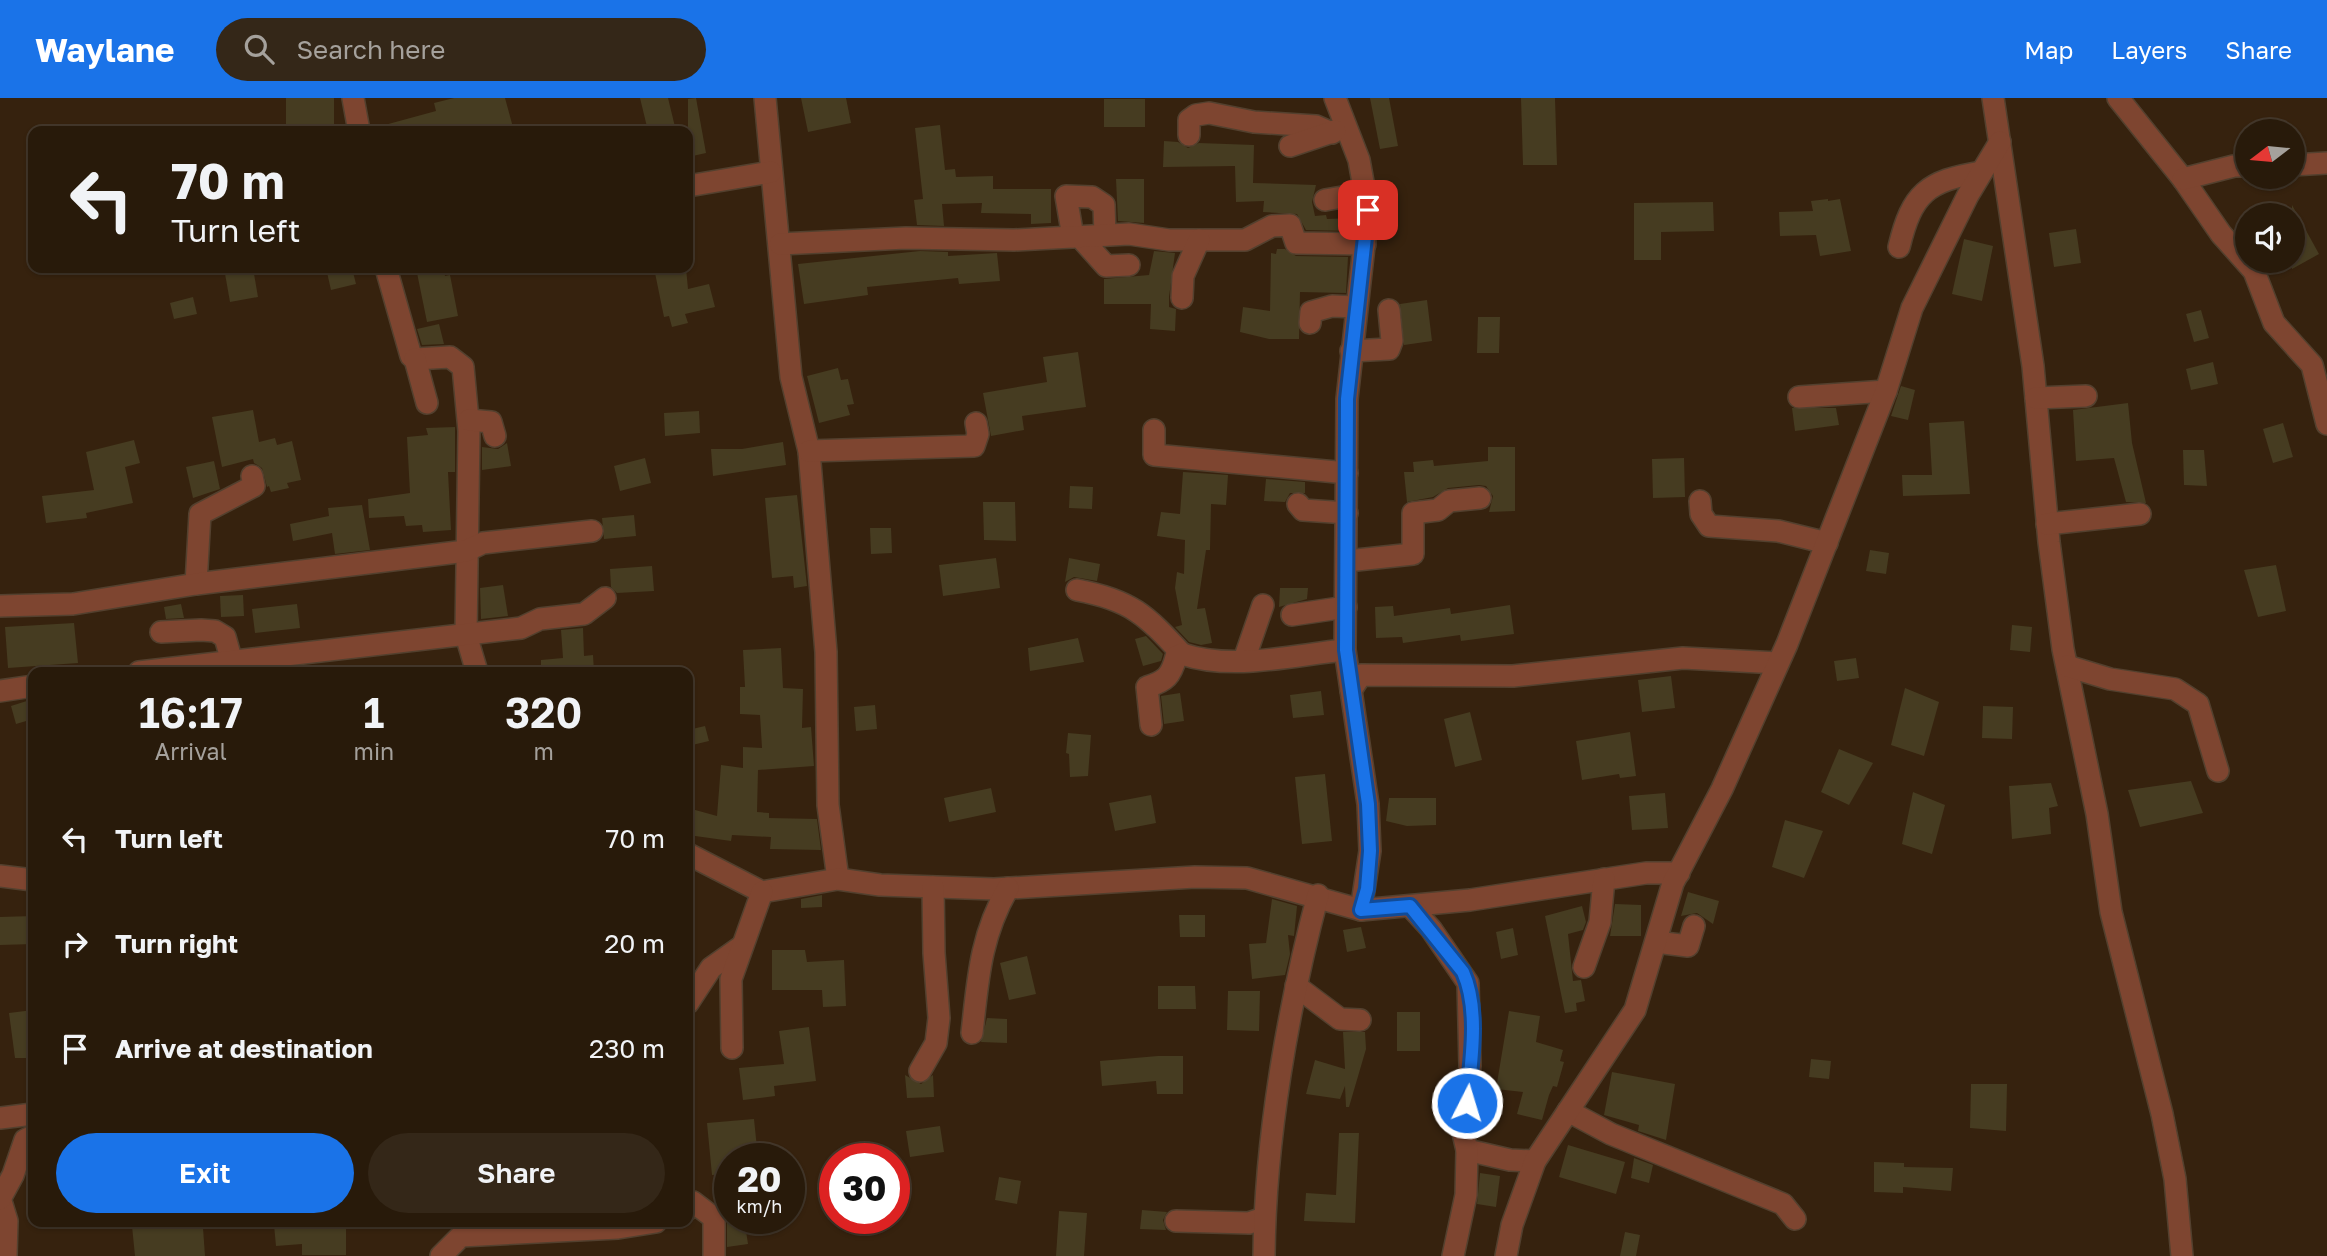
<!DOCTYPE html>
<style>
:root{--surface:#281a0a;--page:#342718;--text:#f1f3f6;--muted:#a5a19c;--line:#44382b;--accent:#1a73e8}
body{margin:0;font-family:"Golos Text",sans-serif;background:var(--page);color:var(--text);height:100vh;display:flex;flex-direction:column;font-size:26px;white-space:nowrap}
*{box-sizing:border-box;margin:0}
p{font-size:23px;color:var(--muted)}
.icon{flex:none;width:38px;height:38px;fill:none;stroke:currentColor;stroke-width:2;stroke-linecap:round;stroke-linejoin:round}
.map{position:relative;flex:1;overflow:hidden}
.sheet{position:absolute;left:28px;top:569px;width:665px;height:560px;display:flex;flex-direction:column;background:var(--surface);border-radius:14px;box-shadow:0 2px 5px #0004,0 0 0 2px var(--line)}
.sheet>*{flex:none}
.hud{position:absolute;left:28px;top:28px;width:665px;height:147px;border-radius:14px;box-shadow:0 2px 5px #0004,0 0 0 2px var(--line);background:#281a0a;color:var(--text);overflow:hidden}
.needle{width:46px;rotate:254deg}
.tools{position:absolute;left:2235px;top:21px;display:grid;gap:14px}
.tools a{display:grid;place-items:center;width:70px;height:70px;border-radius:50%;background:var(--surface);box-shadow:0 2px 5px #0004,0 0 0 2px var(--line);font-size:35px}
.speed{position:absolute;left:714px;top:1045px;display:flex;gap:14px;font-size:35px;font-weight:700;text-align:center}
.speed>*{display:grid;place-content:center;width:91px;height:91px;border-radius:50%;background:var(--surface);box-shadow:0 2px 5px #0004,0 0 0 2px var(--line);line-height:1}
.speed small{font-size:18px;font-weight:400}
.speed .limit{border:10px solid #d22;background:#fff;color:#111}
.pin{position:absolute;display:grid;place-items:center;width:60px;height:60px;color:#fff;margin:-30px;border-radius:14px;box-shadow:0 4px 10px #0006}
.me{position:absolute;width:77px;margin:-38px;rotate:5deg;stroke-linejoin:round;filter:drop-shadow(0 0 5px #0008)}
.turn{display:flex;align-items:center;gap:24px;height:147px;padding:0 28px;font-size:32px}
.turn .icon{width:91px;height:91px;stroke-width:2.5}
.turn b{display:block;font-size:49px;line-height:60px}
.eta{display:flex;justify-content:space-evenly;align-items:center;height:119px;text-align:center}
.eta b{font-size:42px;font-weight:600;line-height:49px}
.primary-button{display:flex;gap:14px;margin-top:auto;padding:14px 28px}
.primary-button a{flex:1;height:80px;border-radius:42px;background:var(--accent);color:#fff;font-size:28px;font-weight:600;line-height:80px;text-align:center}
.primary-button a+a{background:var(--page);color:var(--text)}
ul{padding:0;list-style:none}
li{display:flex;align-items:center;gap:21px;height:105px;padding:0 28px}
li div{flex:1}
li b{display:block;font-size:26px}
li em{font-style:normal}
header{display:flex;align-items:center;gap:42px;box-sizing:border-box;height:98px;padding:0 35px;background:var(--accent);color:#fff}
header strong{font-size:33px}
nav{display:flex;gap:38px;margin-inline-start:auto;font-size:24px}
.search{width:490px;height:63px;background:var(--page);display:flex;align-items:center;gap:18px;box-sizing:border-box;padding:0 24px;border-radius:38px;color:var(--muted);font-size:26px}
.map>svg:first-child{display:block}
.building{fill:#463c21}
.lines{fill:none;stroke-linecap:round;stroke-linejoin:round}
.minor-casing{stroke:#53402e;stroke-width:24}
.minor{stroke:#7e4530;stroke-width:21}
.route-casing{stroke:#114b97;stroke-width:18}
.route{stroke:#1a73e8;stroke-width:12}
</style>
<header>
<strong>Waylane</strong>
<div class="search"><svg class="icon" aria-label="search" viewBox="0 0 24 24"><circle cx="10" cy="10" r="6"/><path d="M15 15l6 6"/></svg>Search here</div>
<nav><a>Map</a><a>Layers</a><a>Share</a></nav>
</header>
<div class="map">
<svg width="2327" height="1158" viewBox="0 0 2327 1158">
<rect width="100%" height="100%" fill="#36220e"/>
<g class="building">
<rect x="286" y="0" width="48" height="30"/>
<path d="M454,0h51l9,33h-132l-1,-5 55,-15 -2,-8z"/>
<path d="M640,0h28l8,33h-28z"/>
<path d="M696,0l10,55 -18,4v-58z"/>
<path d="M801,0h45l5,25 -43,9z"/>
<path d="M1370,0h19l9,48 -18,3z"/>
<path d="M1521,0h34l2,67h-34z"/>
<rect x="1104" y="1" width="41" height="28"/>
<path d="M940,27l5,45 10,-1 1,8 37,-1v13h58v34l-20,1v-10l-50,-1 1,-10 -40,1 2,22 -27,-1 -3,-25 9,-1 -8,-71z"/>
<path d="M1164,43l14,1 10,6 11,-5 55,2 -1,38 63,2 -4,17 3,14 11,-1 1,4 27,-1 -2,13 -46,-1 -9,-16 -34,-2 1,-11 -28,1 -1,-36 -72,1z"/>
<path d="M1116,81h28v44l-26,-2z"/>
<path d="M1828,101v2l12,-2 11,52 -31,5 -4,-21 -36,1 -1,-24 34,-1 -2,-10z"/>
<path d="M1713,104l1,29 -53,1v28h-27v-57z"/>
<path d="M2292,107l27,49 -27,15z"/>
<path d="M2076,131l5,34 -27,4 -5,-34z"/>
<path d="M1964,141l29,7 -11,55 -30,-7z"/>
<path d="M1277,151h8l11,7 52,1 -2,36 -46,-1 -1,47h-30l-29,-7 3,-25 27,4 1,-58 5,1z"/>
<path d="M920,153l28,1v4l49,-3 3,28 -41,3 -1,-6 -91,9 1,8 -64,9 -6,-40z"/>
<path d="M1154,153l21,2 -6,44v10l7,2 -1,22 -25,-2 1,-25h-47v-25l45,-4z"/>
<path d="M224,170h29l5,29 -28,5z"/>
<path d="M326,170h26l4,16 -25,6z"/>
<path d="M416,170h28l1,8 5,-1 8,41 -31,6z"/>
<path d="M654,170h32l2,21 21,-5 6,23 -30,7 3,9 -16,4 -3,-11 -5,1z"/>
<path d="M193,199l4,17 -23,5 -4,-16z"/>
<path d="M1427,202l5,41 -28,4 -4,-41z"/>
<path d="M2201,212l8,28 -15,4 -8,-28z"/>
<path d="M1478,219h22l-1,36h-22z"/>
<path d="M439,226l5,20 -22,1 -5,-16z"/>
<path d="M1078,254l8,55 -64,9 2,14 -33,6 -8,-43 64,-11 -4,-25z"/>
<path d="M2213,264l5,22 -27,6 -5,-21z"/>
<path d="M838,270l3,12 7,-1 6,25 -7,1 3,10 -31,8 -12,-47z"/>
<path d="M1901,288l14,4 -7,30 -17,-4z"/>
<path d="M2128,305l4,40 14,60 -20,-1 -12,-44 -38,3 -3,-51z"/>
<path d="M1792,310h44l3,17 -44,6z"/>
<path d="M253,312l6,32 16,-4 2,7 15,-4 9,39 -14,3 2,5 -18,4 -2,-6 -2,1 -5,-19 -8,-5 -1,-4 -31,8 -10,-50z"/>
<path d="M699,313l1,22 -35,3 -1,-23z"/>
<path d="M1964,323l6,73 -67,2 -1,-21h30l-3,-52z"/>
<path d="M2283,325l10,34 -20,6 -10,-34z"/>
<path d="M455,329v45h-7l3,58 -28,2 -1,-7 -16,1 -2,-10 -35,2 -1,-19 42,-6 -3,-56 21,-2 -2,-7z"/>
<path d="M134,342l6,23 -15,4 8,36 -47,10 1,5 -41,5 -4,-27 52,-6 -8,-38z"/>
<path d="M783,344l3,23 -73,11 -2,-27h31z"/>
<path d="M507,345l4,23 -29,4v-23l16,2z"/>
<path d="M1488,349h27v64l-26,1 4,-16 -7,-10 -7,-1 -31,3 -15,9 -26,5 -3,-30h10l-1,-10 20,-2 1,6 54,-5z"/>
<path d="M2183,352h21l3,36 -23,-1z"/>
<path d="M645,360l6,25 -31,8 -6,-25z"/>
<path d="M1684,360l1,39 -32,1 -1,-39z"/>
<path d="M214,363l6,28 -27,9 -7,-31z"/>
<path d="M1183,374l45,3 -2,30 -15,-1 -1,46h-4l-9,59 8,-1 7,35 -11,2 -12,-3 -14,-15 7,-2 -7,-37 2,-16 7,2 1,-34 -28,-4 4,-24 19,2z"/>
<path d="M1266,381l39,3v11h-15l-5,9 -21,-1z"/>
<path d="M1070,388l23,1 -1,22 -23,-1z"/>
<path d="M797,397l10,91 -13,2 -1,-12 -21,2 -7,-80z"/>
<path d="M983,404h32l1,39 -32,-1z"/>
<path d="M362,407l8,45 -35,4 -3,-21 -39,8 -3,-17 39,-8 -1,-8z"/>
<path d="M634,417l2,21 -32,3 -2,-21z"/>
<path d="M870,430h21l1,25 -21,1z"/>
<path d="M1870,452l19,3 -3,21 -20,-3z"/>
<path d="M996,460l4,30 -57,8 -4,-31z"/>
<path d="M1069,460l31,6 -3,17 -23,-4 -9,5z"/>
<path d="M2276,467l10,46 -28,6 -14,-47z"/>
<path d="M652,468l2,25 -37,2 -6,-6 -1,-18z"/>
<path d="M503,487l5,31 -27,3 -1,-31z"/>
<path d="M1280,490h28l-1,11 -28,8z"/>
<path d="M243,497l1,21 -23,1 -1,-21z"/>
<path d="M181,506l3,14 -18,1 -2,-12z"/>
<path d="M297,506l3,24 -45,5 -3,-24z"/>
<path d="M1510,507l4,29 -53,7 -1,-6 -57,8 -1,-6 -26,1 -1,-31 18,-1 1,10 56,-8 1,6z"/>
<path d="M74,525l4,40 -70,5 -3,-41z"/>
<path d="M2012,527l20,2 -2,25 -20,-2z"/>
<path d="M583,530l1,28 9,-1 1,17h-53v-12l22,-2 -2,-28z"/>
<path d="M1146,538l17,18 -2,7 -18,5 -8,-27z"/>
<path d="M1078,540l6,24 -54,9 -2,-23z"/>
<path d="M781,550l2,40 20,1 -1,39 9,-1 3,39 -56,4 -1,42 12,1v5l48,1 4,31 -51,-1 1,-12 -39,-2 -1,6 -43,-6v-27l29,8 4,-51 22,3v-21l19,1 -2,-33 -20,-1v-27h5l-2,-37z"/>
<path d="M1856,560l3,20 -22,3 -3,-20z"/>
<path d="M1671,578l4,32 -33,4 -4,-32z"/>
<path d="M1905,590l34,14 -15,54 -33,-11z"/>
<path d="M1321,593l3,24 -31,3 -3,-23z"/>
<path d="M1180,595l4,28 -20,3 -3,-28z"/>
<path d="M33,601v20l-17,5 -5,-18z"/>
<path d="M875,607l2,24 -21,2 -2,-24z"/>
<path d="M1983,608l30,1 -1,32 -30,-1z"/>
<path d="M1470,614l12,48 -27,7 -11,-48z"/>
<path d="M705,628l4,15 -21,5v-16z"/>
<path d="M1630,634l6,44 -16,2 -1,-4 -37,6 -6,-39z"/>
<path d="M1068,635l23,2 -3,41 -18,1 -1,-23 -3,-1z"/>
<path d="M1839,651l34,14 -24,42 -28,-13z"/>
<path d="M1325,676l7,67 -30,3 -7,-67z"/>
<path d="M2191,683l12,32 -63,14 -12,-37z"/>
<path d="M2051,685l7,23 -9,2 2,26 -39,5 -3,-53z"/>
<path d="M991,690l5,24 -47,10 -5,-24z"/>
<path d="M1913,694l32,13 -13,49 -30,-10z"/>
<path d="M1665,695l3,35 -36,2 -3,-34z"/>
<path d="M1151,697l5,28 -41,8 -6,-28z"/>
<path d="M1389,700h47v27l-29,1 -21,-5z"/>
<path d="M1785,722l38,11 -19,47 -32,-11z"/>
<path d="M1688,794l31,9 -6,23 -16,-11 -16,3z"/>
<path d="M822,797v12l-21,1v-9z"/>
<path d="M1272,801l25,7 -3,30 -6,-1 2,19 -5,21 -33,4 -3,-35 17,-1z"/>
<path d="M1615,806l26,1v31h-31z"/>
<path d="M1582,808l4,16 -3,8 -15,4 5,47 8,-1 4,21 -9,2 1,8 -12,2 -20,-97z"/>
<path d="M1179,817h26v22h-25z"/>
<path d="M33,818v28l-33,1v-28z"/>
<path d="M1361,829l5,21 -19,4 -4,-22z"/>
<path d="M1513,830l5,27 -17,4 -5,-27z"/>
<path d="M772,852h33l2,12 37,-2 2,46 -23,1 -1,-17h-50z"/>
<path d="M1027,858l9,38 -27,6 -9,-37z"/>
<path d="M1158,888h37l1,23h-38z"/>
<path d="M1228,893h32l-1,40 -32,-1z"/>
<path d="M33,912v48h-18l-6,-45z"/>
<path d="M1509,913l31,5 -4,26 27,8 -3,11 4,1 -7,25 -4,-1 -4,9 -7,25 -25,-6 6,-22 -27,-3z"/>
<rect x="1397" y="914" width="23" height="39"/>
<path d="M987,920l20,1v24l-26,-1z"/>
<path d="M809,929l7,54 -42,5 1,10 -32,4 -4,-32 45,-4 -5,-33z"/>
<path d="M1343,934h22l1,17 -17,58h-3l-1,-21 -5,13 -34,-5 9,-34 30,9z"/>
<path d="M1158,958h25v38h-26l-1,-13 -54,5 -2,-25z"/>
<path d="M1811,961l20,2 -2,18 -20,-2z"/>
<path d="M1612,974l63,12 -9,56 -28,-9 1,-6 -35,-10z"/>
<path d="M905,977l16,9 12,-9 1,22 -27,1z"/>
<path d="M1971,986h36l-1,47 -36,-3z"/>
<path d="M754,1021l4,39h-28v16l-18,1 -5,-52z"/>
<path d="M940,1028l4,26 -34,5 -4,-26z"/>
<path d="M1339,1035h20l-4,90 -51,-2 2,-28 30,2z"/>
<path d="M1568,1047l57,17 -9,32 -57,-17z"/>
<path d="M1634,1060l19,7 -4,18 -18,-5z"/>
<path d="M1874,1064l30,1v4l49,1 -2,23 -48,-4v6l-29,-1z"/>
<path d="M1480,1075l20,3 -4,31 -19,-3z"/>
<path d="M999,1079l22,4 -4,23 -22,-4z"/>
<path d="M1142,1112l25,2 -4,8 3,10 -26,-1z"/>
<path d="M1059,1113l28,2 -3,43h-28z"/>
<path d="M727,1120h17l4,26 -21,3z"/>
<path d="M346,1126v31h-44v-11l-26,2 -2,-21z"/>
<path d="M132,1128l71,2 2,28h-70z"/>
<path d="M1625,1134l15,3 -4,21h-16z"/>
</g>
<g class="lines">
<defs>
<g id="minor">
<path d="M353,0l6,33"/>
<path d="M765,0l26,279 18,74 17,201 2,153 10,74"/>
<path d="M1335,0l24,62 9,50 -21,189 -2,251 23,154 2,47 -9,59"/>
<path d="M1993,0l40,268 16,176 14,107 34,165 14,98 51,202 13,65 7,77"/>
<path d="M2118,0l65,81 38,55 33,37 20,52 38,42 15,59"/>
<path d="M1189,37v-15l7,-5 13,-2 45,9 62,4 16,7"/>
<path d="M1290,48l45,-15"/>
<path d="M2292,67l35,-2"/>
<path d="M2183,81l51,-13h13"/>
<path d="M688,88l83,-14"/>
<path d="M1325,102l40,-7"/>
<path d="M1073,139l-7,-41 26,1 12,8 1,30"/>
<path d="M1080,139l26,29 23,-1"/>
<path d="M780,146l126,-6 108,2 115,-6 40,6h76l27,-14 18,-1 6,18 69,1"/>
<path d="M1899,149c13,-54 28,-66 82,-75"/>
<path d="M386,170l25,88 4,3 35,-2 13,10 6,64 -3,204 11,37"/>
<path d="M1182,200l1,-22 16,-36"/>
<path d="M1310,225l1,-11 21,-6 24,1"/>
<path d="M1351,253l38,-2 3,-8 -3,-31"/>
<path d="M415,261l12,44"/>
<path d="M1799,299l87,-6"/>
<path d="M2036,300l50,-2"/>
<path d="M469,322l22,2 4,14"/>
<path d="M1154,332v25l193,18"/>
<path d="M809,353l165,-5 4,-12 -2,-11"/>
<path d="M1700,403l1,13 8,12 69,5 49,12"/>
<path d="M1298,406l5,6 44,3"/>
<path d="M2047,426l93,-10"/>
<path d="M1347,463l66,-7v-41l25,-3 11,-9 31,-3"/>
<path d="M196,486l4,-70 54,-28 -2,-10"/>
<path d="M1077,492c54,10 69,25 105,64"/>
<path d="M0,508l73,-2 123,-20 270,-33 17,-8 109,-12"/>
<path d="M1292,517l54,-8"/>
<path d="M161,534l40,-2 14,1 10,6 7,25 9,9"/>
<path d="M1244,562l19,-55"/>
<path d="M2067,568l43,13 65,10 23,15 20,67"/>
<path d="M139,574l382,-44 19,-9 44,-5 21,-16"/>
<path d="M1351,592l10,-15 152,1 170,-18 95,5"/>
<path d="M0,593l33,-5"/>
<path d="M1151,627l-4,-38c19,-6 24,-11 29,-30l6,-3c51,17 111,1 163,-4"/>
<path d="M688,756l74,38 76,-13 42,6 114,4 201,-12 52,1 114,32 109,-10 176,-27h33"/>
<path d="M0,778l33,4"/>
<path d="M1410,808l21,23 37,54 2,83 -7,67 4,17 43,10 25,1"/>
<path d="M1656,844l32,4 6,-20"/>
<path d="M1584,869l16,-45 4,-43"/>
<path d="M1296,888l44,33 20,1"/>
<path d="M688,905l23,-35 31,-22"/>
<path d="M972,935c6,-54 8,-96 36,-145"/>
<path d="M732,950l-1,-69 31,-87"/>
<path d="M920,973l16,-28 3,-25 -5,-65 -1,-66"/>
<path d="M1568,1013l43,23 172,70 12,15"/>
<path d="M0,1020l33,-4"/>
<path d="M0,1100l7,23 -1,35"/>
<path d="M0,1101l13,-24 12,-35 8,-4"/>
<path d="M688,1111l5,-7 21,16v38"/>
<path d="M1176,1123l73,2 15,-5"/>
<path d="M441,1158l20,-20 157,-8 38,-6"/>
<path d="M1264,1158c1,-117 24,-248 54,-361"/>
<path d="M1453,1158l13,-61 1,-45"/>
<path d="M1506,1158l6,-31 23,-64 100,-151 38,-127 49,-94 65,-145 99,-253 26,-83 56,-113 32,-53"/>
</g>
</defs>
<use href="#minor" class="minor-casing"/>
<use href="#minor" class="minor"/>
</g>
<g class="lines">
<defs>
<path id="route" d="M1368,112l-21,189 -1,251 22,154 2,47 -3,38 -6,21 49,-4 53,66c17,38 8,91 4,131"/>
</defs>
<use href="#route" class="route-casing"/>
<use href="#route" class="route"/>
</g>
</svg>
<div class="tools">
<a><svg class="needle" viewBox="-14 -14 28 28"><path d="M0-13l5 13h-10z" fill="#e53935"/><path d="M0 13l5-13h-10z" fill="#a5a19c"/></svg></a>
<a><svg class="icon" aria-label="sound" viewBox="0 0 24 24"><path d="M4 9h4l5-4v14l-5-4H4zM17 9q2 3 0 6"/></svg></a>
</div>
<div class="speed"><div>20<small>km/h</small></div><div class="limit">30</div></div>
<div class="pin" style="left:1368px;top:112px;background:#d93025"><svg class="icon" aria-label="arrive" viewBox="0 0 24 24"><path d="M6 21V4h12l-3 4 3 4H6"/></svg></div>
<svg class="me" style="left:1467px;top:1005px" viewBox="-20 -20 40 40"><circle r="17" fill="#1a73e8" stroke="#fff" stroke-width="3"/><path d="M0-11L8 9 0 5-8 9z" fill="#fff"/></svg>
<div class="hud">
<div class="turn"><svg class="icon" aria-label="left" viewBox="0 0 24 24"><path d="M17 20v-9H6M10 6l-5 5 5 5"/></svg><div><b>70 m</b>Turn left</div></div>
</div>
<section class="sheet">
<div class="eta">
<div><b>16:17</b><p>Arrival</p></div>
<div><b>1</b><p>min</p></div>
<div><b>320</b><p>m</p></div>
</div>
<ul>
<li><svg class="icon" aria-label="left" viewBox="0 0 24 24"><path d="M17 20v-9H6M10 6l-5 5 5 5"/></svg><div><b>Turn left</b></div><em>70 m</em></li>
<li><svg class="icon" aria-label="right" viewBox="0 0 24 24"><path d="M7 20v-9h11M14 6l5 5-5 5"/></svg><div><b>Turn right</b></div><em>20 m</em></li>
<li><svg class="icon" aria-label="arrive" viewBox="0 0 24 24"><path d="M6 21V4h12l-3 4 3 4H6"/></svg><div><b>Arrive at destination</b></div><em>230 m</em></li>
</ul>
<div class="primary-button"><a>Exit</a><a>Share</a></div>
</section>
</div>
